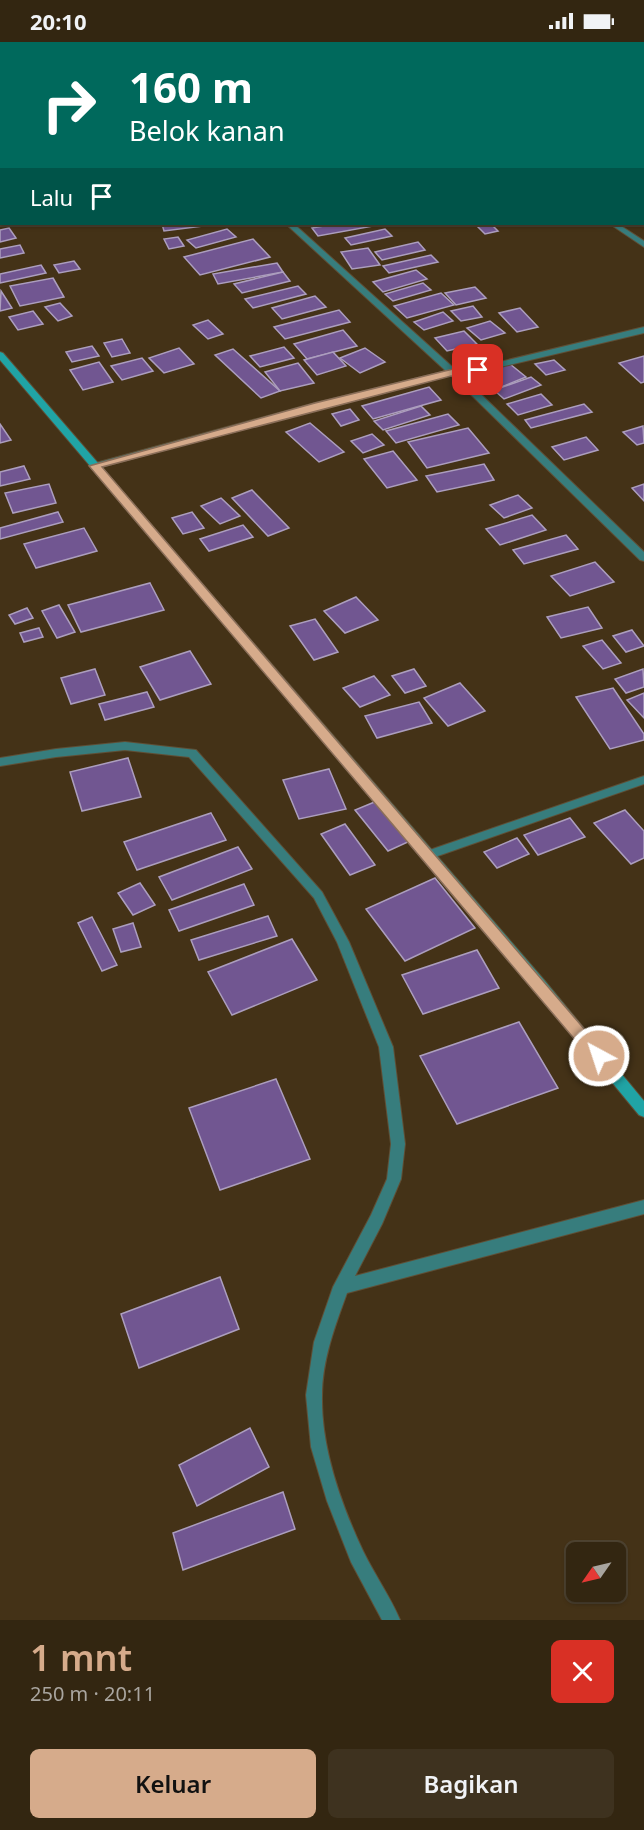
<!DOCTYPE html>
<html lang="id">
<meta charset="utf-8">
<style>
:root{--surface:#332611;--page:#3e321f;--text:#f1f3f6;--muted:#a9a59f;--line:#4e4331;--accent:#d6ab8b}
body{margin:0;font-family:"Noto Sans",sans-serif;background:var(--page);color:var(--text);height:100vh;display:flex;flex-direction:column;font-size:22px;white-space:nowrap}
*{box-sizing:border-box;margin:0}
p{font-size:20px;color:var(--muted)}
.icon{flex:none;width:33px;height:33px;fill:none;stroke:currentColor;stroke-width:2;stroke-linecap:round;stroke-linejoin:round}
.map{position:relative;height:1578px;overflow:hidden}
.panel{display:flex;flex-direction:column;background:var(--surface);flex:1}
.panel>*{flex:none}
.guide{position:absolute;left:0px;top:0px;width:645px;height:183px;box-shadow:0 2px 4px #0004,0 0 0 2px var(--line);background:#00695c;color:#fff;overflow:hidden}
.needle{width:39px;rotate:236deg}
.fabs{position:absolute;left:566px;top:1500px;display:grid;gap:12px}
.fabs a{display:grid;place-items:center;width:60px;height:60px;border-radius:9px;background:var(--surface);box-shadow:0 2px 4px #0004,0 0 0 2px var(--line);font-size:30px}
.pin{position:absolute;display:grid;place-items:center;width:51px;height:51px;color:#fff;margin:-26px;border-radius:12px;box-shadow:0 3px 9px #0006}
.me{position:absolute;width:66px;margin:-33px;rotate:320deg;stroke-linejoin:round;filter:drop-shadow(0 0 4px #0008)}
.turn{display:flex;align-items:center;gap:21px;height:126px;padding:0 30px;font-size:27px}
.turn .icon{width:78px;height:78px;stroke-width:2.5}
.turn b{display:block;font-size:42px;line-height:51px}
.then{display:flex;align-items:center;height:57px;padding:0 30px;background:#0003;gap:12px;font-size:22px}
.round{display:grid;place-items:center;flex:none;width:63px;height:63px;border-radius:9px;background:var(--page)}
.summary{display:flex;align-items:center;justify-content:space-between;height:102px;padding:0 30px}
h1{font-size:36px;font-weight:600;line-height:45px;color:var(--accent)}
.primary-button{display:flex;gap:12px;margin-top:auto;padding:12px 30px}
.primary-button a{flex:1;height:69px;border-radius:9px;background:var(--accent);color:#111;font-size:24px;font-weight:600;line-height:69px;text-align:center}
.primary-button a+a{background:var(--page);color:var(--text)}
.status{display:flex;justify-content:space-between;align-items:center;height:42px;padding:0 30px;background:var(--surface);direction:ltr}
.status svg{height:16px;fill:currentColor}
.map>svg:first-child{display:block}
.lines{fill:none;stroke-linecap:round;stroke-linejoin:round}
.river{fill:#002123;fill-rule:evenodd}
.building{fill:#715691;stroke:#ac9ebe;stroke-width:1.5}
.street-casing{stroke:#5f4f36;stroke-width:2}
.secondary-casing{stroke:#5f4f36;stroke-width:2}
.street{fill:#377d7d;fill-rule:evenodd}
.secondary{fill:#20a4a5;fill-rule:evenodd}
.route{fill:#d6ab8b;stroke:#8b6f5a;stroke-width:1.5}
</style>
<div class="status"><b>20:10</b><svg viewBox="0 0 49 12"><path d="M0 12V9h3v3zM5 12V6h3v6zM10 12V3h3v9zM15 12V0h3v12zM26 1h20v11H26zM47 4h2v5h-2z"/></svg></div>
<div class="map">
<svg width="644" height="1578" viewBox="0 0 644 1578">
<rect width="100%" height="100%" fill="#443217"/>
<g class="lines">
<g class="river">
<path d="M228,0h42l-43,2z"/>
<path d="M351,0h60l-1,2z"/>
<rect x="0" y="31" width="2" height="26"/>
</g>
</g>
<g class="building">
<path d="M162,182h57l-55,7z"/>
<path d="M336,182h41l2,1 -61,11 -6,-8z"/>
<path d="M475,182h16l7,7 -13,3z"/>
<path d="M9,186l7,10 -16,4v-12z"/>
<path d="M227,187l9,8 -40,11 -9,-8z"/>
<path d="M385,187l7,7 -41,9 -6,-7z"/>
<path d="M178,195l6,9 -15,3 -5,-10z"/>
<path d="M253,197l17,18 -70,18 -16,-18z"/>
<path d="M418,200l7,8 -43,10 -7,-8z"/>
<path d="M20,203l4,8 -24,5v-9z"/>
<path d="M368,206l12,17 -28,4 -11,-17z"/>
<path d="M431,213l7,7 -49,11 -6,-7z"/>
<path d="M74,219l6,8 -21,4 -5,-8z"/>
<path d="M277,221l6,9 -65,12 -5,-10z"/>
<path d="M41,223l5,8 -46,10v-9z"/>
<path d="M416,228l11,9 -44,13 -10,-10z"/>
<path d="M283,230l7,9 -48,12 -8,-9z"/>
<path d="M53,236l11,19 -44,9 -10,-20z"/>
<path d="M423,241l8,7 -38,11 -8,-7z"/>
<path d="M298,244l8,8 -53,14 -8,-9z"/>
<path d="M475,245l11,11 -30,7 -11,-12z"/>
<path d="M1,249l11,17 -12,3z"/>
<path d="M441,251l13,12 -47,13 -13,-12z"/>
<path d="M315,254l11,11 -44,12 -10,-11z"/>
<path d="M60,261l12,13 -14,5 -13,-14z"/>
<path d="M473,264l9,11 -21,4 -10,-10z"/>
<path d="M520,266l18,19 -21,5 -18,-19z"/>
<path d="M339,268l11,12 -65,17 -11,-12z"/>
<path d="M33,269l10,13 -25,6 -9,-13z"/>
<path d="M443,270l10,9 -29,9 -10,-8z"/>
<path d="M208,278l15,14 -15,5 -15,-14z"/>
<path d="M490,279l15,12 -24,7 -14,-12z"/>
<path d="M343,288l14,16 -50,13 -13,-15z"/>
<path d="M464,289l13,13 -30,7 -12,-13z"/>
<path d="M122,297l8,14 -18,4 -8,-14z"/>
<path d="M92,304l7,10 -27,6 -6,-10z"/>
<path d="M284,305l10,11 -34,9 -10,-11z"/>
<path d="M179,306l15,16 -30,9 -15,-15z"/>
<path d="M365,306l20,14 -25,11 -20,-15z"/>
<path d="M233,307l47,42 -19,7 -46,-43z"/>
<path d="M333,310l13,14 -29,9 -13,-15z"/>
<path d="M644,314v26l-3,1 -22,-20z"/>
<path d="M142,316l11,13 -31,9 -11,-14z"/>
<path d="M554,318l11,10 -19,5 -11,-11z"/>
<path d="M99,320l14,20 -30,8 -13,-20z"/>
<path d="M298,321l16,20 -34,8 -15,-19z"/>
<path d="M510,322l16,13 -32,13 -20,-14z"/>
<path d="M531,335l10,8 -37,14 -10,-9z"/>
<path d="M429,345l12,13 -68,19 -11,-13z"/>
<path d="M541,352l11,11 -34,10 -11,-11z"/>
<path d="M584,362l8,8 -61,16 -6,-8z"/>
<path d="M421,364l9,9 -47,15 -9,-9z"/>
<path d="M350,367l9,11 -18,6 -9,-12z"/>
<path d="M448,372l11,11 -63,18 -10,-12z"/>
<path d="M310,381l34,29 -25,10 -33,-30z"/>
<path d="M0,382l11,16 -11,3z"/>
<path d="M643,384l1,17 -7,2 -14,-13z"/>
<path d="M468,386l21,25 -62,15 -19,-26z"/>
<path d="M372,392l12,11 -21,8 -12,-12z"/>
<path d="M586,395l12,13 -34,10 -12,-13z"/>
<path d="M393,409l24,29 -30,8 -23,-29z"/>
<path d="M484,422l10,16 -57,12 -11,-16z"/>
<path d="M24,424l6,13 -30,7v-14z"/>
<path d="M49,442l7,19 -43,10 -8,-20z"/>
<path d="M644,442v17l-12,-13z"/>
<path d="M252,448l37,38 -21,8 -36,-38z"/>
<path d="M518,453l14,13 -28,10 -14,-13z"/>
<path d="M221,456l19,18 -20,8 -19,-18z"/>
<path d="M58,470l5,10 -63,17v-11z"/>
<path d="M192,470l12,16 -21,6 -11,-16z"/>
<path d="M532,473l14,15 -46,15 -14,-16z"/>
<path d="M243,483l10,12 -44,14 -9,-12z"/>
<path d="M84,486l13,23 -61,17 -12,-24z"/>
<path d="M566,493l12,14 -54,15 -11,-14z"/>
<path d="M595,520l19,20 -44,14 -19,-20z"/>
<path d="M150,541l14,27 -83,22 -13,-27z"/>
<path d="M356,555l22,23 -33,13 -21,-22z"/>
<path d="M59,563l16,27 -18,6 -15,-27z"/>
<path d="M588,565l14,21 -41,10 -14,-21z"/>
<path d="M27,566l6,10 -18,6 -6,-9z"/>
<path d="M315,577l23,33 -24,8 -24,-34z"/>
<path d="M39,586l4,9 -19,5 -4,-9z"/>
<path d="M632,588l12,16 -18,6 -13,-16z"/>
<path d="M602,598l19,23 -18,6 -20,-23z"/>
<path d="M190,609l21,33 -51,16 -20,-33z"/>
<path d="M95,627l10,26 -34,9 -10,-26z"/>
<path d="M414,627l12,17 -21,7 -13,-17z"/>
<path d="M643,627l1,18 -18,6 -11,-14z"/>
<path d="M374,634l16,19 -30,12 -17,-19z"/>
<path d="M460,641l25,28 -37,15 -24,-28z"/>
<path d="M613,646l31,46v6l-34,9 -34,-52z"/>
<path d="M147,650l7,15 -49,13 -6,-16z"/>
<path d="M644,651v25l-17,-18z"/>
<path d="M419,660l13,21 -55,15 -12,-22z"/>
<path d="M128,716l13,39 -59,14 -12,-39z"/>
<path d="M329,727l17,40 -47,10 -16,-39z"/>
<path d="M377,759l33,40 -22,10 -33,-41z"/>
<path d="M625,768l19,21v27l-13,6 -37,-41z"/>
<path d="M211,771l15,27 -89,30 -13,-28z"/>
<path d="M570,776l15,19 -47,18 -14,-20z"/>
<path d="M345,782l30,41 -25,10 -29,-41z"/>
<path d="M517,796l12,16 -32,14 -13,-16z"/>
<path d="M238,805l14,22 -80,31 -13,-23z"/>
<path d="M435,836l40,50 -70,33 -39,-52z"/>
<path d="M140,841l15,22 -22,10 -15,-22z"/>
<path d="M244,842l10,21 -75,26 -10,-21z"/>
<path d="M268,874l9,20 -78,24 -8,-20z"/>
<path d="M92,875l25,48 -15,6 -24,-48z"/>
<path d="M133,881l8,24 -20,5 -8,-23z"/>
<path d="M292,897l25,41 -85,35 -24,-43z"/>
<path d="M477,908l22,38 -76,26 -21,-39z"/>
<path d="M519,980l39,66 -101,36 -37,-68z"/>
<path d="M276,1037l34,80 -90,31 -31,-82z"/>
<path d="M220,1235l19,52 -100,39 -18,-54z"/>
<path d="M250,1386l19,39 -72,39 -18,-41z"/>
<path d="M283,1450l12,37 -112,41 -10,-37z"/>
</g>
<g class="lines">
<defs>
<g id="street">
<path d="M0,174h2l-2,5z"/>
<path d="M286,182h8l164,148 186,-45v6l-182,43 182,176v9l-4,-1 -189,-185 -130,32 -223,61h-6v-4l223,-61 131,-32z"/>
<path d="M610,182h8l26,17v6z"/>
<path d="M125,700l71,8 126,142 27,50 44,105 12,97 -4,35 -19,45 -27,52 289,-76v14l-297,79c-12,33 -25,67 -25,103 -1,52 19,108 41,155 11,23 27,45 37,69h-18l-31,-58 -24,-61 -16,-54 -5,-52 8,-53 19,-55 38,-72 16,-36 4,-35 -12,-97 -42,-105 -23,-44 -125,-141 -64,-7 -69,7 -56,9v-8l56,-9z"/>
<path d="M644,734v8l-212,74h-8l-2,-3 2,-3z"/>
</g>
<path id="secondary" d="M0,310l3,1 541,627 100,121v16l-5,-2 -105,-127 -534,-628z"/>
</defs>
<use href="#street" class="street-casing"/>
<use href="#secondary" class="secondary-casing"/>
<use href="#street" class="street"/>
<use href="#secondary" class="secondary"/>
</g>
<path class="route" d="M478,325l5,3 -1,2 -26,6 -5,-2 -349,91 502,585 3,4 -3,5 -5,2 -6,-2 -504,-595 226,-63 138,-34 5,3z"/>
</svg>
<div class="fabs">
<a><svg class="needle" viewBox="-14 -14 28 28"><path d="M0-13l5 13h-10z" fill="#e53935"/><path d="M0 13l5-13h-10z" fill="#a9a59f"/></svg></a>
</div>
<div class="pin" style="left:478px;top:328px;background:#d93025"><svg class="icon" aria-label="arrive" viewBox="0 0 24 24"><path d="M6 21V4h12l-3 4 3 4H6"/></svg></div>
<svg class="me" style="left:599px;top:1014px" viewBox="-20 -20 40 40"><circle r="17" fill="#d6ab8b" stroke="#fff" stroke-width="3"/><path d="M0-11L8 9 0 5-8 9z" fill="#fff"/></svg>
<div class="guide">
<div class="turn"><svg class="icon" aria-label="right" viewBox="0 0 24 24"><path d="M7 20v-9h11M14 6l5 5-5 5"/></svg><div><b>160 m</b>Belok kanan</div></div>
<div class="then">Lalu<svg class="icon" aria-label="arrive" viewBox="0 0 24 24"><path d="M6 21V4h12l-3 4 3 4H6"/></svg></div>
</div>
</div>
<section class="panel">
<div class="summary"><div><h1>1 mnt</h1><p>250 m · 20:11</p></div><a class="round" style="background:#d93025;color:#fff"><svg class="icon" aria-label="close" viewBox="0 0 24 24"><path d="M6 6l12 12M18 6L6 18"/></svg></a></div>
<div class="primary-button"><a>Keluar</a><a>Bagikan</a></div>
</section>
